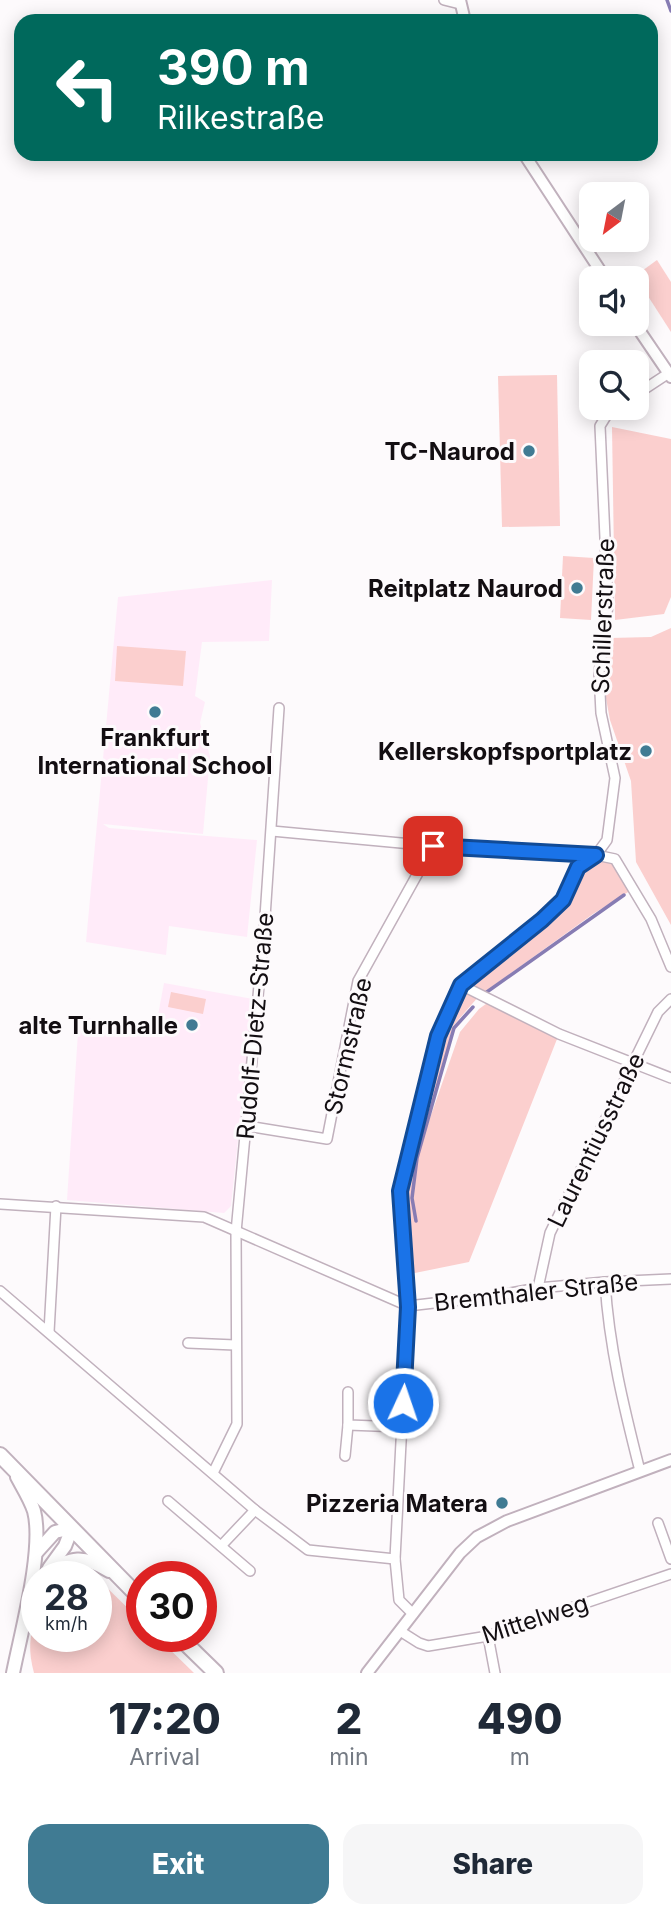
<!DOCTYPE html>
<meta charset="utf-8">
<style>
:root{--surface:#fff;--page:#f6f6f7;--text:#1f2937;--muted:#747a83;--accent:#407b93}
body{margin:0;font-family:Inter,sans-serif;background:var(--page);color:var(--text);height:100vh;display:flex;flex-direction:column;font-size:26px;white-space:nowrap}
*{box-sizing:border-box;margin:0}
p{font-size:23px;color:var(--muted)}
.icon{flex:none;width:38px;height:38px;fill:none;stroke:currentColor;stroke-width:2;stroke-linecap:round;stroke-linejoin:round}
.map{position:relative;height:1673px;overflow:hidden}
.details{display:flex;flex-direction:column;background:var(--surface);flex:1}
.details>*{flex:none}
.top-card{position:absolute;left:14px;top:14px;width:644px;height:147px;border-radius:21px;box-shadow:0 4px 18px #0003;background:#00695c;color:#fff;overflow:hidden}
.needle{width:46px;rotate:212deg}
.controls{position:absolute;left:579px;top:182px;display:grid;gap:14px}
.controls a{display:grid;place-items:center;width:70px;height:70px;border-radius:14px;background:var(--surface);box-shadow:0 4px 18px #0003;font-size:35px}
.speed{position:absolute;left:21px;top:1561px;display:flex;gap:14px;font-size:35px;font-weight:700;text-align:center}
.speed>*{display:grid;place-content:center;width:91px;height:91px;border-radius:50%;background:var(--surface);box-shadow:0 4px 18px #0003;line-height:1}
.speed small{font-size:18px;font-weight:400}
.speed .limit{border:10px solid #d22;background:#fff;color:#111}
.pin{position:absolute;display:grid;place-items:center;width:60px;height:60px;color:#fff;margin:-30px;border-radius:14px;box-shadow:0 4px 10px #0006}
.me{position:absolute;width:77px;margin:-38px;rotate:3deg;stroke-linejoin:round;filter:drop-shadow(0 0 5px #0008)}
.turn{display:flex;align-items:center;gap:24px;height:147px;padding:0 28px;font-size:32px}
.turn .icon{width:91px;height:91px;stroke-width:2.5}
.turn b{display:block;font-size:49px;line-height:60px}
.eta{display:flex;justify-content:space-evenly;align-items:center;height:119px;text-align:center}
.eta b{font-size:42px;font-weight:800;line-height:49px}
.cta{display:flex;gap:14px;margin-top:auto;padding:14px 28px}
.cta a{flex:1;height:80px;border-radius:21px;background:var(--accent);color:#fff;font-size:28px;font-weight:800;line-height:80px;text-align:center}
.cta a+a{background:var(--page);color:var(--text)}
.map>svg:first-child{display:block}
.built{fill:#ffebf9}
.green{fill:#fbcfce}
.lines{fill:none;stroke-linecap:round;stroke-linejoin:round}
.stream{stroke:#877cb3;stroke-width:3.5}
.minor-casing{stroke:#c1b1bd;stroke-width:12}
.tertiary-casing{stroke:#c1b1bd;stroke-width:14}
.secondary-casing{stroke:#c1b1bd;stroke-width:16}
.primary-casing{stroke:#c1b1bd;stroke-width:18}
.minor{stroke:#fff;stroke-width:9}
.tertiary{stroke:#fff;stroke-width:10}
.secondary{stroke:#fff;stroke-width:12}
.primary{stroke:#fff;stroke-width:14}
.route-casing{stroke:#114b97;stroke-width:18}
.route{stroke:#1a73e8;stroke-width:12}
.poi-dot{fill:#407b93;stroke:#fdfafc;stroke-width:2.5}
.labels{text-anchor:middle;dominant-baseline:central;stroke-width:6;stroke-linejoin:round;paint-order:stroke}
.poi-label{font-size:24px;font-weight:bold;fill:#130e12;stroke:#fdfafc;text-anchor:end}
.street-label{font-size:24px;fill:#130e12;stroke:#fdfafc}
</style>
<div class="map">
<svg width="671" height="1673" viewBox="0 0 671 1673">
<rect width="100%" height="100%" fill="#fdfafc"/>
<g class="built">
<path d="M272,580l-3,61 -67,1 -7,54 10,6 -5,21 10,33 -7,78 -100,-10 6,4 148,12 -10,97 -78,-11 -3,29 -80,-13 32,-345z"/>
<path d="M164,983l89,16 -22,207 -7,7 -157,-13 12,-183 77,9z"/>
</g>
<g class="green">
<path d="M657,260l14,22v50l-36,-56z"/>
<path d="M557,375l3,151 -58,1 -4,-151z"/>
<path d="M612,427l59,12v158l-7,17 -49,6z"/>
<path d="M563,556l31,2 -3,62 -31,-2z"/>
<path d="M671,628v297l-35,-63 -5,-81 -21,-61 -5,-27v-28l5,-27 41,-1z"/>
<path d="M117,646l69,5 -3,35 -68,-5z"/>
<path d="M596,855l19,4 18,30 -40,25 -114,82 -26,30 -32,118 39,-112 19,-23 11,-8 69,33 -90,228 -64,13 -5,-84 38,-155 23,-51 102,-85 15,-33z"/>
<path d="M171,992l35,7 -3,15 -35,-7z"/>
<path d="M96,1577l46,45v14h14l38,37h-160c-6,-22 -5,-38 3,-59v22h59z"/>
</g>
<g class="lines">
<g class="stream">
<path d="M667,0l4,11"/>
<path d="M484,994l140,-99"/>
<path d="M416,1221l-4,-23 5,-40 37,-130 19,-21"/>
</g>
<defs>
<g id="minor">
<path d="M444,0l16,4"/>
<path d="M637,394l32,-21"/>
<path d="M272,831l161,15 163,9 19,4 36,60 20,48"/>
<path d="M461,985l98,49 112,44"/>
<path d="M247,1126l80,13 31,-158 75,-135"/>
<path d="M0,1204l204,13 204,89 86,-10 44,-8 67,-6 66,-3"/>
<path d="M605,1282c4,65 19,126 35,189"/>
<path d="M538,1288l12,-55 108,-221 13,-13"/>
<path d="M0,1291l255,219 53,40 87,9"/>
<path d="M49,1332l7,-126"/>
<path d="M188,1343l47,2"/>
<path d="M348,1392v33l54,2"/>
<path d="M345,1456l3,-31"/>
<path d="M213,1473l24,-49 -1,-192 28,-300 15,-224"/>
<path d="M168,1501l82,70"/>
<path d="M658,1523l13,36"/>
<path d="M221,1546l34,-36"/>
<path d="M413,1614l-14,-14 -4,-41 13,-253 -8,-115 38,-155 23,-51 81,-65 21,-20 15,-33 18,-12 11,-15 8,-62 -14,-65 -2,-40 9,-68 -8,-179 8,-13 8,-5"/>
<path d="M400,1631l19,12 9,3 60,-10 183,-62"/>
<path d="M488,1636l7,37"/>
</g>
<g id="tertiary">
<path d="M460,0l5,21"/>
<path d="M524,154l81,124"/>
<path d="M635,324l36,53"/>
<path d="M367,1673l93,-120 17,-16 30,-16 164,-61"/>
</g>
<g id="secondary">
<path d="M36,1553l19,-21 17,-4"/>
<path d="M49,1568l16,-22 7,-18"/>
<path d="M46,1572c27,-15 36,-18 63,-1"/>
<path d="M13,1673c8,-41 31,-124 21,-162 -4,-12 -11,-23 -17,-34"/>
</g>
<g id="primary">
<path d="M0,1455l142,145"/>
<path d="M178,1636l38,37"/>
</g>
</defs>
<use href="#minor" class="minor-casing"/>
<use href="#tertiary" class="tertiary-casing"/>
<use href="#secondary" class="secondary-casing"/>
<use href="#primary" class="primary-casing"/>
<use href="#minor" class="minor"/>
<use href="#tertiary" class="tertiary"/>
<use href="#secondary" class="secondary"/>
<use href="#primary" class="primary"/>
</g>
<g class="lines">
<defs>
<path id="route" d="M403,1403l5,-96 -8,-116 38,-155 23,-51 81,-65 21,-20 15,-33 18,-12 -163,-9"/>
</defs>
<use href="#route" class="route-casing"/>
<use href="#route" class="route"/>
</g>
<g class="poi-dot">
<circle cx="529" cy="451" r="7"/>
<circle cx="577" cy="588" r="7"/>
<circle cx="155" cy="712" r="7"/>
<circle cx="646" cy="751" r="7"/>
<circle cx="192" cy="1025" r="7"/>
<circle cx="502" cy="1503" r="7"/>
</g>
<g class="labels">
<g class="poi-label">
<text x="515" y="451">TC-Naurod</text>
<text x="563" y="588">Reitplatz Naurod</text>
<text x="155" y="737" text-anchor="middle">Frankfurt<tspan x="155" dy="28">International School</tspan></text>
<text x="632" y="751">Kellerskopfsportplatz</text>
<text x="178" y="1025">alte Turnhalle</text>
<text x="488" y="1503">Pizzeria Matera</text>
</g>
<g class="street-label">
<text transform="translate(603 616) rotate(-88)">Schillerstraße</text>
<text transform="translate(255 1026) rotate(-85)">Rudolf-Dietz-Straße</text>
<text transform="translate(348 1046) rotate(-77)">Stormstraße</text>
<text transform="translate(596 1140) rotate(-64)">Laurentiusstraße</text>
<text transform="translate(536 1292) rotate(-6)">Bremthaler Straße</text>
<text transform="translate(535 1619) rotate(-18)">Mittelweg</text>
</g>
</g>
</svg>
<div class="controls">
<a><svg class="needle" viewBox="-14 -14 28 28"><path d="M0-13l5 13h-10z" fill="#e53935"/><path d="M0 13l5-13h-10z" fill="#747a83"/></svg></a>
<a><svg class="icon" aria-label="sound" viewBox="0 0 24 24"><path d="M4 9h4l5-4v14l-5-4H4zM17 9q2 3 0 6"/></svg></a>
<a><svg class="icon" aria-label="search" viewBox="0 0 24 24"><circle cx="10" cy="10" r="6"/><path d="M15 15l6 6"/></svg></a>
</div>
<div class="speed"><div>28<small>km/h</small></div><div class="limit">30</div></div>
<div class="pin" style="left:433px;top:846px;background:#d93025"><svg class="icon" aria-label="arrive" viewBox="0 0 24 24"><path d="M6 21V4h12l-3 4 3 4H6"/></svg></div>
<svg class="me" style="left:403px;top:1403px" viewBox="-20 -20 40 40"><circle r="17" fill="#1a73e8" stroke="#fff" stroke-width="3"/><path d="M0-11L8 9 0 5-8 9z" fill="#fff"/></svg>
<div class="top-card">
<div class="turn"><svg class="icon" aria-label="left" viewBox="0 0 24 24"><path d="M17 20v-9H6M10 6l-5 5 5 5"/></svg><div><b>390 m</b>Rilkestraße</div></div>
</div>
</div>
<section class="details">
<div class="eta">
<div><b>17:20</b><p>Arrival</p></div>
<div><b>2</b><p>min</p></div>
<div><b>490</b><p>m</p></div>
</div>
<div class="cta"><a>Exit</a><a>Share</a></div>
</section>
